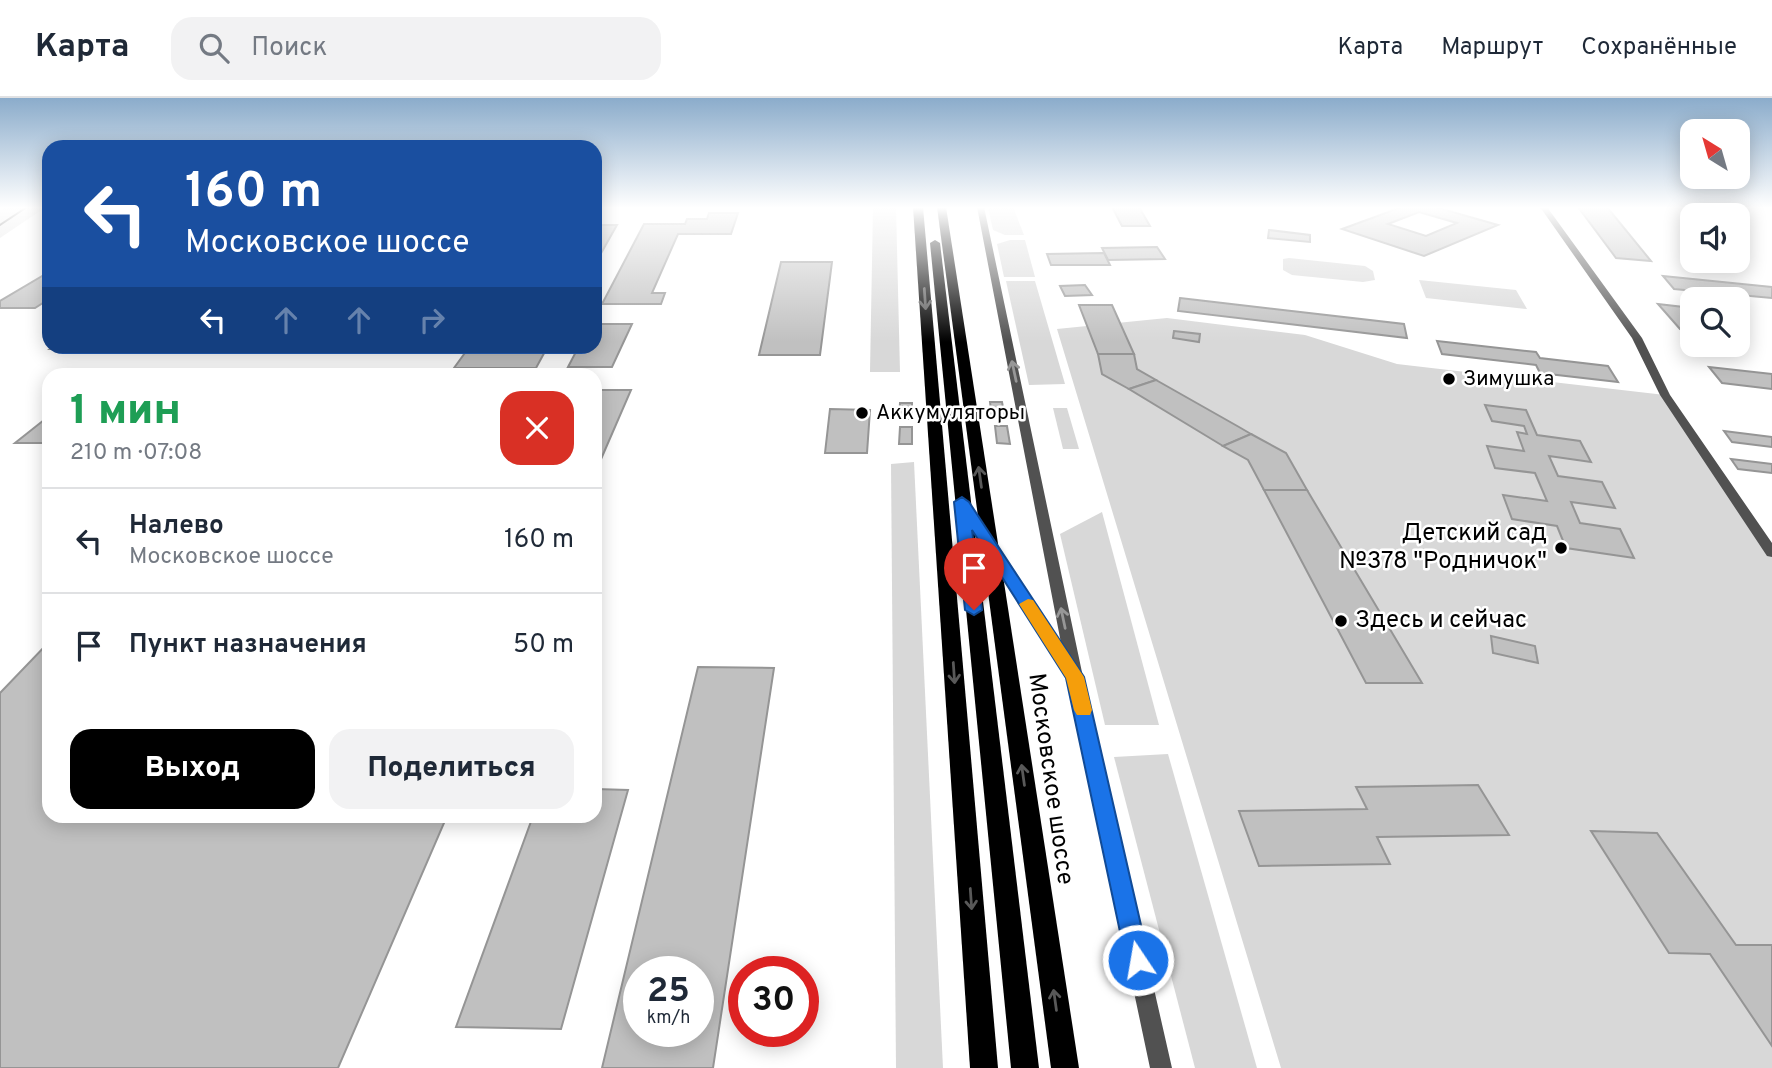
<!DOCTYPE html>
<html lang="ru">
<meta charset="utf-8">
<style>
:root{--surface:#fff;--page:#f2f2f3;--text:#1f2937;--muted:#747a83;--line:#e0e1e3;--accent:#000}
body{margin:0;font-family:Overpass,sans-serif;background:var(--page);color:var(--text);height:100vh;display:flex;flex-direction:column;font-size:26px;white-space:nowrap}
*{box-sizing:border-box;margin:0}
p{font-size:23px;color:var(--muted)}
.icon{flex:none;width:38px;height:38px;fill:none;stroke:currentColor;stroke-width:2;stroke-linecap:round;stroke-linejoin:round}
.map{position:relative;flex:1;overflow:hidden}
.drawer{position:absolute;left:42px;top:270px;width:560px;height:455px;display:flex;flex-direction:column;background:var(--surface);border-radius:21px;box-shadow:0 4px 18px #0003}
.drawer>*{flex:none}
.hud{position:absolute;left:42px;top:42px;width:560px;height:214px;border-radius:21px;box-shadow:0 4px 18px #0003;background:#1a4fa0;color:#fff;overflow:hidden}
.needle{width:46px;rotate:323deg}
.tools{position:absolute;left:1680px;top:21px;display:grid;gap:14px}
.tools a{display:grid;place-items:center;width:70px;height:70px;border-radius:14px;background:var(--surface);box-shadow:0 4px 18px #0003;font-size:35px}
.speed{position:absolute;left:623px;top:858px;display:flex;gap:14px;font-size:35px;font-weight:700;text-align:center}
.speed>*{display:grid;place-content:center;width:91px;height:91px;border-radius:50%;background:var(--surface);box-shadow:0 4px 18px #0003;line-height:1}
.speed small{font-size:18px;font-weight:400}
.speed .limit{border:10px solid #d22;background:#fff;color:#111}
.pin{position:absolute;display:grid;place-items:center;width:60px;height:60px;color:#fff;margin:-72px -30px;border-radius:50% 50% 50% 0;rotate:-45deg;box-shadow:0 0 7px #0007}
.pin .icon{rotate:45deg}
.me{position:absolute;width:77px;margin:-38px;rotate:348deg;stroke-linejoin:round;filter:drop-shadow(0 0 5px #0008)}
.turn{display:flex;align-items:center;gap:24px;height:147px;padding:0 28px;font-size:32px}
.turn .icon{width:91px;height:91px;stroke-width:2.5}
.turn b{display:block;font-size:49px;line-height:60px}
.lanes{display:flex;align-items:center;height:66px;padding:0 28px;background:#0003;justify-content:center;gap:35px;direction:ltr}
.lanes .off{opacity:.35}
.round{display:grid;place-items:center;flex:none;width:74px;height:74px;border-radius:21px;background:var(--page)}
.head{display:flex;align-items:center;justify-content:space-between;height:119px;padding:0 28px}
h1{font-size:42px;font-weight:800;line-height:52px;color:#1e9e55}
.primary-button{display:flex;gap:14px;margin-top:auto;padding:14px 28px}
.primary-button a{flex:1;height:80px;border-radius:21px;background:var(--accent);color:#fff;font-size:28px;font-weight:800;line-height:80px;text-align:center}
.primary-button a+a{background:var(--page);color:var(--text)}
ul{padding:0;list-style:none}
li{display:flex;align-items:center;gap:21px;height:105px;padding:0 28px;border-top:2px solid var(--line)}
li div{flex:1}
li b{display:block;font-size:26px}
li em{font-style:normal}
header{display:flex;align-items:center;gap:42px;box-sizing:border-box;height:98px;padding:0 35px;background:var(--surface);border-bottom:2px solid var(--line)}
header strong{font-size:33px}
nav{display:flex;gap:38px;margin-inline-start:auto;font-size:24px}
.search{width:490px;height:63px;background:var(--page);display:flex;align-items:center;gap:18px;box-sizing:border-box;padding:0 24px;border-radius:21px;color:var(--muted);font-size:26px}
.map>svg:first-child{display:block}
.green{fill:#d8d8d8}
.building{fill:#c0c0c0;stroke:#959595;stroke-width:2;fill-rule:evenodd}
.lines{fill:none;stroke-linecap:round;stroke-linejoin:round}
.minor{fill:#515151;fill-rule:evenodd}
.primary{fill:#000;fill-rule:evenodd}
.tram{stroke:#000;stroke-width:2}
.oneway{stroke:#595959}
.oneway2{stroke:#979797}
.route{fill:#1a73e8;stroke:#114b97;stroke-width:2}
.slow{fill:#f59e0b}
.poi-dot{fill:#000;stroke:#fff;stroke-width:2.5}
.labels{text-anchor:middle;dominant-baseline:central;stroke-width:5;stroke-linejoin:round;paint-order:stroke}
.far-poi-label{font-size:21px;fill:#000;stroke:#fff;text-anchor:start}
.poi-label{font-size:24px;fill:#000;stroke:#fff;text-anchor:end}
.street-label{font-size:24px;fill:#000;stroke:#fff}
</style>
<header>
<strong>Карта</strong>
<div class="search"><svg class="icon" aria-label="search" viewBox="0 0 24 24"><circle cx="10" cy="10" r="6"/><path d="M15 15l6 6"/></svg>Поиск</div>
<nav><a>Карта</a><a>Маршрут</a><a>Сохранённые</a></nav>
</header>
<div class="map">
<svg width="1772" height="970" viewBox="0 0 1772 970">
<rect width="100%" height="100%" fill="#fff"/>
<g class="green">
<path d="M6,109h40l-46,31v-27z"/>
<path d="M873,109h23l4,165h-30z"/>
<path d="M988,109h25l11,28h-19l-12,-5z"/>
<path d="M1010,142h15l10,37h-31l-7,-33z"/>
<path d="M1289,160l76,8 8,5 2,9 -12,2 -71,-7 -9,-5v-11z"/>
<path d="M1419,182l97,10 11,19 -101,-11z"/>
<path d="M1006,183h29l30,103 -36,1z"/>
<path d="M1167,220l138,17 92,29 268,31 107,157v516h-491l-224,-739z"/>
<path d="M1053,310h14l12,41h-16z"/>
<path d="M914,364l29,606h-47l-5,-604z"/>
<path d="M1102,414l57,213h-54l-45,-191z"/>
<path d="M1168,656l89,314h-62l-81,-311z"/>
</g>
<g class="building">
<path d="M1112,109h27l11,19h-28z"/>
<path d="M1402,109h33l63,18 -74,31 -82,-27zM1419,114l38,11 -31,13 -38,-12z"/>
<path d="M1578,109h29l44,54 -35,-3z"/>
<path d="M1680,109l54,3 10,8h-6v-3h-39l-7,-7z"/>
<path d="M709,115h29l-7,21h-53l-26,59h13l-4,11h-59l42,-80h41l2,-5h20z"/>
<path d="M595,127h22l-22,39z"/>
<path d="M1269,132l41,5v7l-42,-4z"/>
<path d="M1157,149l8,12 -57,1 -6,-12z"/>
<path d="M1104,155l6,12h-59l-4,-11z"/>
<path d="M781,164h51l-12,93h-61z"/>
<path d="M49,174v27l-14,9h-35v-7z"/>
<path d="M1663,178l109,11v11l-98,-9z"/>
<path d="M1085,187l7,10 -27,1 -5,-10z"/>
<path d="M1180,200l224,26 3,14 -229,-27z"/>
<path d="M1658,206l34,4v23l-12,-2z"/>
<path d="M1079,207h33l22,49h-36z"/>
<path d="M595,226h37l-20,43h-44l11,-21h16z"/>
<path d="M1174,233l26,3 -1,8 -26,-4z"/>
<path d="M1437,243l99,11 4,6 68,8 10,16 -78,-9 -4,-8 -94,-11z"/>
<path d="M54,248h379l-383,3z"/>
<path d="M470,248h78l-12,22h-82z"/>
<path d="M1098,256h36l3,15 19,11 -27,9 -27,-15z"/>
<path d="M1709,269l63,7v15l-50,-6z"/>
<path d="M1156,282l83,47 12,7 -28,12 -94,-57z"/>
<path d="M595,292h36l-36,83z"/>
<path d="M990,304h12l3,16h-13z"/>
<path d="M900,305h12v16h-13z"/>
<path d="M1485,307l41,5 11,25 43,6 11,21 -42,-6 9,20 44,6 13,26 -44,-6 9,21 40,6 14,29 -68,-10 -9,-22 -45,-7 -9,-24 44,6 -12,-28 -40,-5 -8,-22 37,5 -7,-19 10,2 -3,-8 -32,-5z"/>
<path d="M830,311l40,1 -3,43h-42z"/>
<path d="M49,318v27h-34z"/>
<path d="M995,328h12l3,18 -13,-1z"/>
<path d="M900,329h12v17h-13z"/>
<path d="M1724,333l48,6v10l-40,-5z"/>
<path d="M1251,336l35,19 21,37h-43l-16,-30 -25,-14z"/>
<path d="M1731,361l41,5v9l-34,-4z"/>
<path d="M1264,392h43l115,193h-56z"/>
<path d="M1491,538l44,10 3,17 -45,-10z"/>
<path d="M49,544v174h398l-109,252h-338v-375z"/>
<path d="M698,569l76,1 -61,400h-111zM639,873h59v60h-59z"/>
<path d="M1478,687l31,50 -132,2 13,27 -131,2 -20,-55 128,-2 -11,-22z"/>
<path d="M595,691l33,1 -67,239 -105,-2 77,-211h62z"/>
<path d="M1591,733l66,2 79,112h36v101l-62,-92 -41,-1z"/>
</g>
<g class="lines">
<g class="minor">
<path d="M977,109h7l99,470 89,391h-22l-83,-393 -109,-170 6,-4 4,1 93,141z"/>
<path d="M1540,109h7l95,131 28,57 102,148v14l-5,-1 -107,-161 -28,-57z"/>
</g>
<g class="primary">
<path d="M913,109h10l75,861h-28z"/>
<path d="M937,109h9l133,861h-28z"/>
<path d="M935,142l5,3 99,825h-28l-81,-825z"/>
</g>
<path class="tram" d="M0,127l27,-18"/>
</g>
<defs><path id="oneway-shaft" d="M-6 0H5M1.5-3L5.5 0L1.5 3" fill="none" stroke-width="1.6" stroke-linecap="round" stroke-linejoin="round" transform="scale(1.75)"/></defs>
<g class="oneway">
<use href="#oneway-shaft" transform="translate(925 201) rotate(86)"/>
<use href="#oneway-shaft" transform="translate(980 379) rotate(-98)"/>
<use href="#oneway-shaft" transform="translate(954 575) rotate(86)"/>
<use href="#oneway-shaft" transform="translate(1023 677) rotate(-98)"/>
<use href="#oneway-shaft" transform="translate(971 801) rotate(86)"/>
<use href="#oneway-shaft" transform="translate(1055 902) rotate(-98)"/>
</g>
<g class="oneway2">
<use href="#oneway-shaft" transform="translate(1014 273) rotate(-102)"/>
<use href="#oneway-shaft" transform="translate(1063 520) rotate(-102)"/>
</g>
<linearGradient id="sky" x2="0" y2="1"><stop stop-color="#8baccb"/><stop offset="0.45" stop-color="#fff"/><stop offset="1" stop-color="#fff" stop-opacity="0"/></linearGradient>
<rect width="1772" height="244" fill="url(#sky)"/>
<path class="route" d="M962,399l7,5 115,175 65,283 -3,7 -8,4 -9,-4 -3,-7 -60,-282 -94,-148 10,80 -8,5 -9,-5 -11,-108z"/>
<path class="slow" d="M1028,501l5,1 51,77 8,33 -2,5h-13l-3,-5 -8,-32 -47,-74z"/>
<g class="poi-dot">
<circle cx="1449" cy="281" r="7"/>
<circle cx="862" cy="315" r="7"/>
<circle cx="1561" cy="450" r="7"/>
<circle cx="1341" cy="523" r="7"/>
</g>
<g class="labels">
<g class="far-poi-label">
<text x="1463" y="281">Зимушка</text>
<text x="876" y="315">Аккумуляторы</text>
</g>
<g class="poi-label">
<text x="1547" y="436">Детский сад<tspan x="1547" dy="28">№378 "Родничок"</tspan></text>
<text x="1355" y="523" text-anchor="start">Здесь и сейчас</text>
</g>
<g class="street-label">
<text transform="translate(1050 681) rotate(82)">Московское шоссе</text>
</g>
</g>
</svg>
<div class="tools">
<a><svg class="needle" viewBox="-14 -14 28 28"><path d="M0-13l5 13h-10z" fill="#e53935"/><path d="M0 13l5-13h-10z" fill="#747a83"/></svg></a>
<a><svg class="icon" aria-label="sound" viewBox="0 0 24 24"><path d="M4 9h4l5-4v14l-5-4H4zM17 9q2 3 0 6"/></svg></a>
<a><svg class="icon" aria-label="search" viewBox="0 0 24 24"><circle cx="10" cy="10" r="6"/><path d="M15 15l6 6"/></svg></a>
</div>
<div class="speed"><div>25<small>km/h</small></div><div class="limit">30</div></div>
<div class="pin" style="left:974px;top:512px;background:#d93025"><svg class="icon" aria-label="arrive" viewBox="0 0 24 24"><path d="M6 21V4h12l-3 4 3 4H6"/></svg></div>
<svg class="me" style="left:1138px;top:862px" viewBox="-20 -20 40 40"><circle r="17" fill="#1a73e8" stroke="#fff" stroke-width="3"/><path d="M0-11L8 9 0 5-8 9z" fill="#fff"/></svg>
<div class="hud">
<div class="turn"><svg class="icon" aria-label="left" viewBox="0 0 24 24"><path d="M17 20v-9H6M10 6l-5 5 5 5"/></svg><div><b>160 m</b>Московское шоссе</div></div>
<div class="lanes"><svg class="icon" aria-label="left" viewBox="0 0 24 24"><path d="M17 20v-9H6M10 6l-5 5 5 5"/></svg><svg class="icon off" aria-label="ahead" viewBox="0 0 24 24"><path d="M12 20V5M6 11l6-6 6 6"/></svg><svg class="icon off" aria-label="ahead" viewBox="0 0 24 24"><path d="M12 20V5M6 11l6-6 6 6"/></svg><svg class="icon off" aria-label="right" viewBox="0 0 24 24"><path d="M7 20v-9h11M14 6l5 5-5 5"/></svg></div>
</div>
<section class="drawer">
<div class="head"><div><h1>1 мин</h1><p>210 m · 07:08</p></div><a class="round" style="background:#d93025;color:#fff"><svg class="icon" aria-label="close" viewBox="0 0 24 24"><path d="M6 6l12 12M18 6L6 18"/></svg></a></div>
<ul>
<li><svg class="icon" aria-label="left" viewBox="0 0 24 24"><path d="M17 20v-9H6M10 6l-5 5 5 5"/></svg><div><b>Налево</b><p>Московское шоссе</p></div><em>160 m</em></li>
<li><svg class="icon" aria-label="arrive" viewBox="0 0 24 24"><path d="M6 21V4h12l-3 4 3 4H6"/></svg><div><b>Пункт назначения</b></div><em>50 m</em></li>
</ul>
<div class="primary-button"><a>Выход</a><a>Поделиться</a></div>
</section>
</div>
